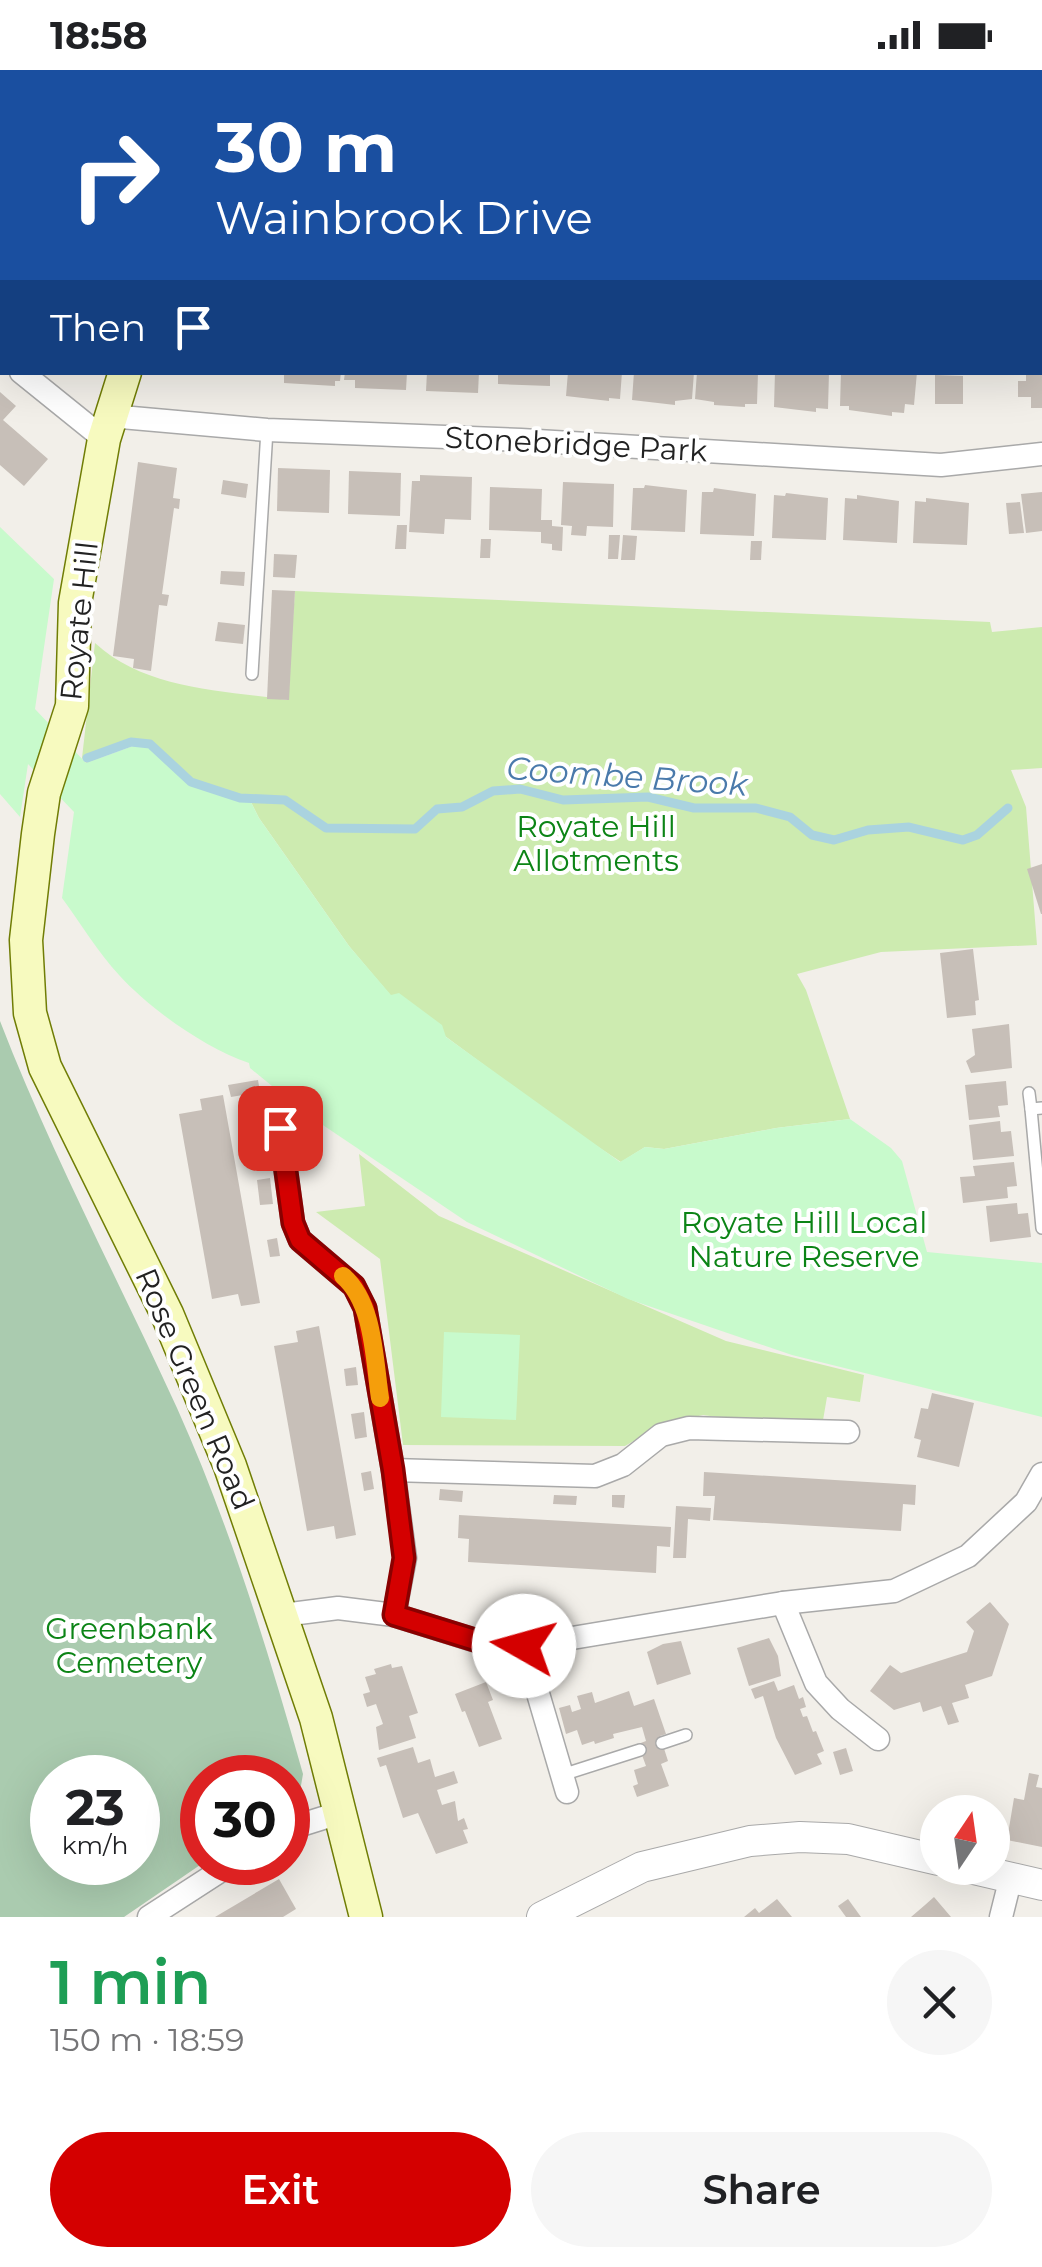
<!DOCTYPE html>
<meta charset="utf-8">
<style>
:root{--surface:#fff;--page:#f6f6f6;--text:#202124;--muted:#757577;--accent:#d40000}
body{margin:0;font-family:Montserrat,sans-serif;background:var(--page);color:var(--text);height:100vh;display:flex;flex-direction:column;font-size:38px;white-space:nowrap}
*{box-sizing:border-box;margin:0}
p{font-size:32px;color:var(--muted)}
.icon{flex:none;width:55px;height:55px;fill:none;stroke:currentColor;stroke-width:2;stroke-linecap:round;stroke-linejoin:round}
.map{position:relative;height:1847px;overflow:hidden}
.panel{display:flex;flex-direction:column;background:var(--surface);flex:1}
.panel>*{flex:none}
.banner{position:absolute;left:0px;top:0px;width:1042px;height:305px;box-shadow:0 10px 40px #0002;background:#1a4fa0;color:#fff;overflow:hidden}
.needle{width:65px;rotate:13deg}
.tools{position:absolute;left:920px;top:1725px;display:grid;gap:20px}
.tools a{display:grid;place-items:center;width:90px;height:90px;border-radius:50%;background:var(--surface);box-shadow:0 10px 40px #0002;font-size:50px}
.speed{position:absolute;left:30px;top:1685px;display:flex;gap:20px;font-size:50px;font-weight:700;text-align:center}
.speed>*{display:grid;place-content:center;width:130px;height:130px;border-radius:50%;background:var(--surface);box-shadow:0 10px 40px #0002;line-height:1}
.speed small{font-size:25px;font-weight:400}
.speed .limit{border:15px solid #d22;background:#fff;color:#111}
.pin{position:absolute;display:grid;place-items:center;width:85px;height:85px;color:#fff;margin:-42px;border-radius:20px;box-shadow:0 5px 15px #0006}
.me{position:absolute;width:110px;margin:-55px;rotate:277deg;stroke-linejoin:round;filter:drop-shadow(0 0 8px #0008)}
.turn{display:flex;align-items:center;gap:35px;height:210px;padding:0 50px;font-size:45px}
.turn .icon{width:130px;height:130px;stroke-width:2.5}
.turn b{display:block;font-size:70px;line-height:85px}
.then{display:flex;align-items:center;height:95px;padding:0 50px;background:#0003;gap:20px;font-size:38px}
.round{display:grid;place-items:center;flex:none;width:105px;height:105px;border-radius:52px;background:var(--page)}
.summary{display:flex;align-items:center;justify-content:space-between;height:170px;padding:0 50px}
h1{font-size:60px;font-weight:600;line-height:75px;color:#1e9e55}
.action{display:flex;gap:20px;margin-top:auto;padding:20px 50px}
.action a{flex:1;height:115px;border-radius:60px;background:var(--accent);color:#fff;font-size:40px;font-weight:600;line-height:115px;text-align:center}
.action a+a{background:var(--page);color:var(--text)}
.status{display:flex;justify-content:space-between;align-items:center;height:70px;padding:0 50px;background:var(--surface);direction:ltr}
.status svg{height:28px;fill:currentColor}
.map>svg:first-child{display:block}
.grass{fill:#cdebb0}
.cemetery{fill:#aacbaf;fill-rule:evenodd}
.park{fill:#c8facc}
.lines{fill:none;stroke-linecap:round;stroke-linejoin:round}
.stream{stroke:#aad3df;stroke-width:9}
.building{fill:#c7bfb8}
.service-casing{stroke:#a9a9a9;stroke-width:14}
.minor-casing{stroke:#a9a9a9;stroke-width:25}
.tertiary-casing{stroke:#a9a9a9;stroke-width:32}
.secondary-casing{stroke:#707d05;stroke-width:35}
.service{stroke:#fff;stroke-width:11}
.minor{stroke:#fff;stroke-width:22}
.tertiary{stroke:#fff;stroke-width:30}
.secondary{stroke:#f7fabf;stroke-width:32}
.route-casing{stroke:#8a0000;stroke-width:25}
.route{stroke:#d40000;stroke-width:18}
.slow{stroke:#f59e0b;stroke-width:18}
.labels{text-anchor:middle;dominant-baseline:central;stroke-width:8;stroke-linejoin:round;paint-order:stroke}
.street-label{font-size:30px;fill:#222;stroke:#fff}
.park-label{font-size:30px;fill:#0c8416;stroke:#fff}
.water-label{font-size:32px;font-style:italic;fill:#4a7aab;stroke:#fff}
</style>
<div class="status"><b>18:58</b><svg viewBox="0 0 49 12"><path d="M0 12V9h3v3zM5 12V6h3v6zM10 12V3h3v9zM15 12V0h3v12zM26 1h20v11H26zM47 4h2v5h-2z"/></svg></div>
<div class="map">
<svg width="1042" height="1847" viewBox="0 0 1042 1847">
<rect width="100%" height="100%" fill="#f2efe9"/>
<g class="grass">
<path d="M295,521l695,31 2,10 50,-5v141l-31,2 15,37 11,138 -156,7 -84,22 9,16 44,129 -74,9 -112,21 -19,-2 -24,15 -56,-37 -174,-129 -42,-50 -90,-128 -10,-20 -37,-6 -27,-12 -35,-37c-21,-2 -43,14 -64,20l-4,-5 13,-115c51,47 127,47 192,57z"/>
<path d="M359,1084l80,62 287,125 138,34 -4,27 -33,-5 -5,29h-40l-79,-11 -40,9 -38,22 -222,-1 -23,-186 -64,-47 49,-6z"/>
</g>
<path class="cemetery" d="M0,951c51,132 118,258 177,387 53,118 91,242 126,366l-4,23 -11,8v-27h-86l1,85 -79,54h-124zM52,1708h86v84h-86z"/>
<g class="park">
<path d="M0,457l54,52 -19,130 51,54 58,-21c17,6 22,22 35,33 19,17 46,20 70,23l10,20 90,128 42,49 8,-2 43,32 4,12 174,125 25,-15 19,2 112,-21 74,-9 41,29 11,13 25,91 115,11v154l-250,-62 -164,-56 -161,-77 -162,-109 -55,-45 -1,-5c-44,-15 -98,-53 -130,-88 -21,-23 -38,-51 -57,-77l12,-86 -46,-48 -8,53 -20,-23z"/>
<path d="M444,1262l76,3 -4,85 -75,-3z"/>
</g>
<g class="lines">
<path class="stream" d="M87,688l44,-16 19,2 41,38 49,16 45,2 41,28 89,1 22,-20 25,-2 31,-16 27,-2 43,11 85,-3 46,11h62l34,9 22,18 22,5 34,-10 41,-3 54,13 14,-5 31,-27"/>
</g>
<g class="building">
<path d="M284,302h57l-1,9h-5v5l-51,-3z"/>
<path d="M345,302h62l-1,18 -51,-2v-8h-11z"/>
<path d="M427,302h52l-1,21 -52,-2z"/>
<path d="M498,302h52v14l-52,-2z"/>
<path d="M568,302h54l-2,27 -11,-1v3l-43,-5z"/>
<path d="M634,302h60l-2,27 -17,2v4l-43,-5z"/>
<path d="M697,302h61l-1,32h-12v3l-31,-2v-3l-19,-3z"/>
<path d="M775,302h54l-1,37 -12,-1v4l-42,-5z"/>
<path d="M841,302h76l-3,33 -9,-1 -1,9 -12,-1v4l-43,-6v-4h-9z"/>
<path d="M1026,302h16v36h-11v-11h-13v-16h8z"/>
<path d="M935,305l28,1v28h-28z"/>
<path d="M0,322l16,14 -13,14 45,39 -24,27 -24,-21z"/>
<path d="M138,392l39,6 -4,30 7,1 -1,10 -5,-1 -12,86 7,1 -2,11 -8,-1 -8,66 -18,-3 1,-9 -21,-3z"/>
<path d="M278,398l52,2 -1,43 -52,-2z"/>
<path d="M349,401l52,2 -1,43 -52,-2z"/>
<path d="M420,405l52,2 -1,43 -26,-1 -1,15 -35,-2 3,-51h8z"/>
<path d="M223,410l25,4 -2,14 -25,-4z"/>
<path d="M563,412l51,2 -1,43 -26,-1 -1,10 -15,-1 1,-9 -11,-1z"/>
<path d="M645,415l42,5 -2,42 -54,-2 2,-42h11z"/>
<path d="M490,417l52,2 -1,31h11v6l11,1 -1,24 -10,-1v-6l-11,-1v-11l-52,-2z"/>
<path d="M714,418l42,6 -2,42 -54,-2 2,-42h11z"/>
<path d="M1042,422v39l-16,2 -5,-39z"/>
<path d="M786,423l42,5 -2,42 -54,-2 2,-43 11,1z"/>
<path d="M857,425l42,6 -2,42 -54,-3 2,-42 12,1z"/>
<path d="M926,428l43,5 -2,42 -54,-2 2,-42 11,1z"/>
<path d="M1020,432l4,31 -15,1 -3,-31z"/>
<path d="M397,455h10l-1,24h-11z"/>
<path d="M609,465h11l-2,24h-10z"/>
<path d="M623,465l14,1 -2,24h-14z"/>
<path d="M481,469h10l-1,19h-10z"/>
<path d="M751,471h11l-1,19h-11z"/>
<path d="M274,484l23,1 -2,23 -22,-1z"/>
<path d="M221,501l24,1 -1,14 -24,-2z"/>
<path d="M272,520l23,1 -6,109 -22,-1z"/>
<path d="M218,552l27,3 -2,19 -28,-3z"/>
<path d="M1042,794v50h-1l-14,-45z"/>
<path d="M973,879l6,51 -4,1 1,14 -29,3 -7,-65z"/>
<path d="M1009,954l3,44 -41,5 -5,-12 9,-6 -3,-26z"/>
<path d="M258,1010l2,12 -29,5 -3,-12z"/>
<path d="M1006,1011l2,24 -10,1 2,11 -31,3 -4,-35z"/>
<path d="M223,1025l37,208 -19,3 -3,-12 -26,5 -33,-185 23,-4 -2,-11z"/>
<path d="M1000,1051l1,11 10,-1 3,25 -41,4 -4,-35z"/>
<path d="M262,1063l2,18 -12,2 -2,-18z"/>
<path d="M1014,1092l3,24 -10,1 1,11 -45,5 -3,-26 15,-1 -2,-10z"/>
<path d="M270,1108l3,26 -13,1 -3,-25z"/>
<path d="M1017,1133l1,11 10,-1 3,24 -41,5 -4,-36z"/>
<path d="M277,1168l3,18 -10,1 -3,-17z"/>
<path d="M319,1256l37,209 -20,4 -2,-13 -27,5 -33,-185 24,-4 -2,-11z"/>
<path d="M356,1297l2,18 -12,1 -2,-17z"/>
<path d="M932,1323l42,10 -15,64 -42,-10 4,-17 -7,-2 7,-30 7,1z"/>
<path d="M364,1342l3,25 -12,2 -4,-25z"/>
<path d="M371,1401l3,18 -10,2 -3,-18z"/>
<path d="M704,1402l212,13 -1,20 -12,-1 -2,27 -188,-11 2,-24h-12z"/>
<path d="M440,1419l23,2 -1,11 -23,-2z"/>
<path d="M554,1425l23,1 -1,9 -23,-1z"/>
<path d="M612,1425h13l-1,13 -12,-1z"/>
<path d="M676,1436l35,2 -1,13 -22,-2 -2,39h-13z"/>
<path d="M459,1445l212,12 -1,20 -13,-1 -1,27 -188,-11 1,-23 -11,-1z"/>
<path d="M990,1532l19,22 -17,52 -27,9 4,13 -17,5 7,19 -11,3 -7,-19 -18,6 -3,-10 -26,8 -24,-19 20,-26 11,8 66,-21 7,-21 -8,-9z"/>
<path d="M769,1568l9,18 3,20 -32,10 -12,-38z"/>
<path d="M681,1571l10,33 -34,11 -10,-33 16,-8z"/>
<path d="M391,1594l1,4 10,-2 16,47 -9,3 7,22 -37,12 -3,-23 7,-3 -7,-20 -9,3 -4,-13 7,-2 -5,-15 11,-3 -2,-5z"/>
<path d="M774,1611l4,10 16,-6 5,14 4,-2 3,10 -6,2 3,8 4,-1 6,16 3,-1 8,20 -7,3 5,10 -27,11 -19,-37 -13,-42 -8,3 -4,-10z"/>
<path d="M486,1612l7,18 -5,2 14,37 -23,8 -14,-36 -3,1 -7,-18z"/>
<path d="M629,1621l5,15 20,-7 12,35 -6,2 8,25 -7,3 8,22 -32,11 -4,-11 5,-2 -4,-14 12,-4 -8,-22 8,-3 -4,-14 -29,7 1,4 -19,6 -1,-3 -12,4 -5,-15 -11,4 -7,-26 11,-3 2,7 9,-3 -4,-13 15,-4 3,11z"/>
<path d="M413,1677l5,16 12,-4 5,18 19,-6 4,12 -21,7 5,15 13,-4 3,20 6,-3 4,11 -5,1 5,13 -32,11 -18,-41 -15,5 -17,-53 -6,2 -3,-9z"/>
<path d="M846,1678l7,23 -13,4 -7,-23z"/>
<path d="M1029,1703l10,2 -3,12 6,1v59l-35,-7 7,-42 10,2z"/>
<path d="M279,1809l17,30 -13,8h-68z"/>
<path d="M934,1827l17,20h-40l14,-12z"/>
<path d="M777,1829l15,18h-48l11,-9 4,5z"/>
<path d="M848,1829l13,18h-15l-8,-11z"/>
</g>
<g class="lines">
<defs>
<g id="service">
<path d="M252,604l15,-244"/>
<path d="M1029,1023l2,16"/>
<path d="M1042,1158l-11,-119 11,-1"/>
<path d="M662,1673l24,-8"/>
<path d="M562,1705l78,-25"/>
</g>
<g id="minor">
<path d="M524,2v-2"/>
<path d="M0,58l2,-1"/>
<path d="M0,284l2,2"/>
<path d="M21,302l83,67"/>
<path d="M110,346l157,14 254,10 420,25 101,-11"/>
<path d="M280,1059l13,94 7,17 54,46 11,22 28,162 12,88 -11,57"/>
<path d="M393,1400l202,6 28,-11 38,-30 28,-7 159,4"/>
<path d="M783,1533l33,80 24,26 38,30"/>
<path d="M283,1545l55,-7 56,7 83,26 47,5 259,-43 111,-12 74,-35 58,-54 16,-28"/>
<path d="M524,1576l43,146"/>
<path d="M288,1759l51,-16"/>
<path d="M149,1847l85,-55"/>
<path d="M1001,1847l10,-40"/>
</g>
<g id="tertiary">
<path d="M969,1798l73,17"/>
<path d="M542,1847l100,-50 108,-26 50,-4 48,2 90,21"/>
</g>
<g id="secondary">
<path d="M229,2l1,-2"/>
<path d="M125,302l-21,67 -29,164 -3,103 -28,87 -6,41 -12,106 4,73 15,54 122,247 63,152 86,252 50,199"/>
</g>
</defs>
<use href="#service" class="service-casing"/>
<use href="#minor" class="minor-casing"/>
<use href="#tertiary" class="tertiary-casing"/>
<use href="#secondary" class="secondary-casing"/>
<use href="#service" class="service"/>
<use href="#minor" class="minor"/>
<use href="#tertiary" class="tertiary"/>
<use href="#secondary" class="secondary"/>
</g>
<g class="lines">
<defs>
<path id="route" d="M280,1058l13,95 7,17 54,46 11,22 28,162 11,88 -10,57 84,26 46,5"/>
</defs>
<use href="#route" class="route-casing"/>
<use href="#route" class="route"/>
<path class="slow" d="M343,1206c31,27 31,82 37,122"/>
</g>
<g class="labels">
<g class="street-label">
<text transform="translate(576 374) rotate(3)">Stonebridge Park</text>
<text transform="translate(79 551) rotate(-84)">Royate Hill</text>
<text transform="translate(195 1319) rotate(67)">Rose Green Road</text>
</g>
<g class="park-label">
<text x="596" y="756">Royate Hill<tspan x="596" dy="34">Allotments</tspan></text>
<text x="804" y="1152">Royate Hill Local<tspan x="804" dy="34">Nature Reserve</tspan></text>
<text x="129" y="1558">Greenbank<tspan x="129" dy="34">Cemetery</tspan></text>
</g>
<g class="water-label">
<text transform="translate(627 706) rotate(4)">Coombe Brook</text>
</g>
</g>
</svg>
<div class="tools">
<a><svg class="needle" viewBox="-14 -14 28 28"><path d="M0-13l5 13h-10z" fill="#e53935"/><path d="M0 13l5-13h-10z" fill="#757577"/></svg></a>
</div>
<div class="speed"><div>23<small>km/h</small></div><div class="limit">30</div></div>
<div class="pin" style="left:280px;top:1058px;background:#d93025"><svg class="icon" aria-label="arrive" viewBox="0 0 24 24"><path d="M6 21V4h12l-3 4 3 4H6"/></svg></div>
<svg class="me" style="left:524px;top:1576px" viewBox="-20 -20 40 40"><circle r="19" fill="#fff"/><path d="M0-13L10 11 0 6-10 11z" fill="#d40000"/></svg>
<div class="banner">
<div class="turn"><svg class="icon" aria-label="right" viewBox="0 0 24 24"><path d="M7 20v-9h11M14 6l5 5-5 5"/></svg><div><b>30 m</b>Wainbrook Drive</div></div>
<div class="then">Then<svg class="icon" aria-label="arrive" viewBox="0 0 24 24"><path d="M6 21V4h12l-3 4 3 4H6"/></svg></div>
</div>
</div>
<section class="panel">
<div class="summary"><div><h1>1 min</h1><p>150 m · 18:59</p></div><a class="round"><svg class="icon" aria-label="close" viewBox="0 0 24 24"><path d="M6 6l12 12M18 6L6 18"/></svg></a></div>
<div class="action"><a>Exit</a><a>Share</a></div>
</section>
